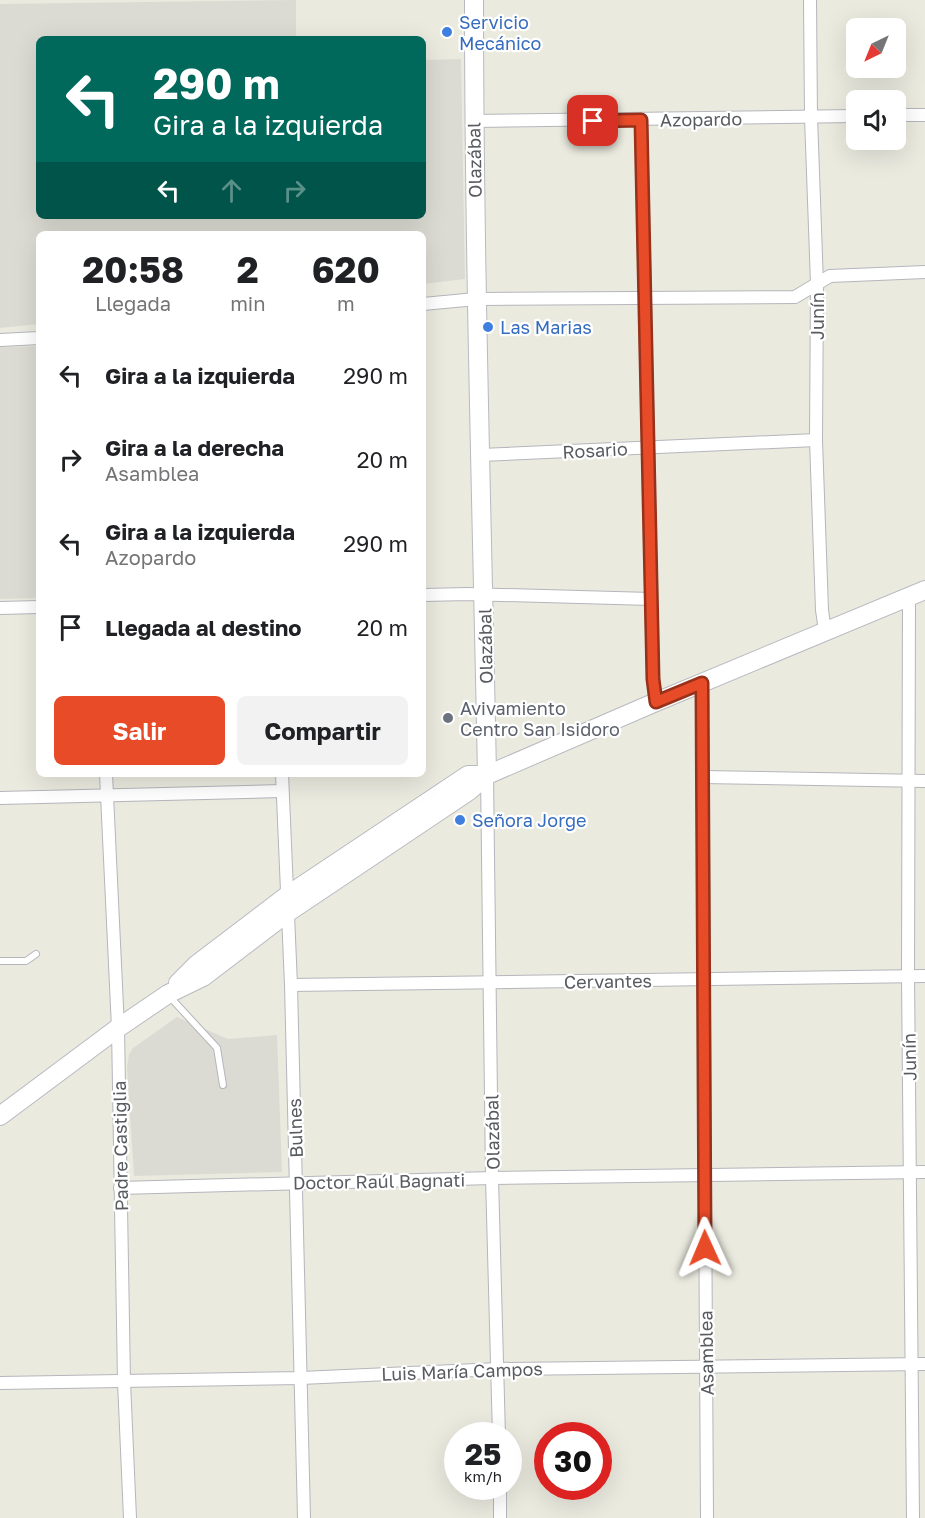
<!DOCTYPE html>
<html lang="es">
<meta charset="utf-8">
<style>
:root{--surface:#fff;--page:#f2f2f2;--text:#202124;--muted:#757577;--accent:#e84b28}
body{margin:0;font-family:"Golos Text",sans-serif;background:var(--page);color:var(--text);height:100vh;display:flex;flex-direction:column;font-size:22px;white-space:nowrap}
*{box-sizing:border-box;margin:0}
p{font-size:20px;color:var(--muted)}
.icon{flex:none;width:33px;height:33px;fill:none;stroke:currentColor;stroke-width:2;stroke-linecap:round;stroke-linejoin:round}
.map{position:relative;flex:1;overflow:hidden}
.details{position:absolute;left:36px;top:231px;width:390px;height:546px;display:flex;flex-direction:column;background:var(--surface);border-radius:9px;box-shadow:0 6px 24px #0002}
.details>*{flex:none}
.top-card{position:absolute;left:36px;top:36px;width:390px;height:183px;border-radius:9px;box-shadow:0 6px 24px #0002;background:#00695c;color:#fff;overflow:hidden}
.needle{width:39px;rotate:223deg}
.controls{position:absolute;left:846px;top:18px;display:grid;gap:12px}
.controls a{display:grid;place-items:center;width:60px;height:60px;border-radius:9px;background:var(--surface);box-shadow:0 6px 24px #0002;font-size:30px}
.speed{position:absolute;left:444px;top:1422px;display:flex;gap:12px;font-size:30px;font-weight:700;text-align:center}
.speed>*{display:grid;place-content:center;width:78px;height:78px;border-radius:50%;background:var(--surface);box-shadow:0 6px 24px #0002;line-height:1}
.speed small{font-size:15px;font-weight:400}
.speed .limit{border:9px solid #d22;background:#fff;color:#111}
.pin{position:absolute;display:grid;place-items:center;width:51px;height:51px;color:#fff;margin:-26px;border-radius:12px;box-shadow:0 3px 9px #0006}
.me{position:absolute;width:66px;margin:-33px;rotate:359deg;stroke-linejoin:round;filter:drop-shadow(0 0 4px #0008)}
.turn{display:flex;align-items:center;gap:21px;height:126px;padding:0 18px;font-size:27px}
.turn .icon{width:78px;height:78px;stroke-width:2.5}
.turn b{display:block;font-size:42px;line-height:51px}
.lanes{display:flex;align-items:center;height:57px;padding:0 18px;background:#0003;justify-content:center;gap:30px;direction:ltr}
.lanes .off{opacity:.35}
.eta{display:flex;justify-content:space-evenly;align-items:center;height:102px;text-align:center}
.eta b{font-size:36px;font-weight:700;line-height:42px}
.button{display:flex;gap:12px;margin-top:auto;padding:12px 18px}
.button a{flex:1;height:69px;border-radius:9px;background:var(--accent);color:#fff;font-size:24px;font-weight:700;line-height:69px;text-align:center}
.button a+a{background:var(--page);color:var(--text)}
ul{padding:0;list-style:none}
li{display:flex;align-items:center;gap:18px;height:84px;padding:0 18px}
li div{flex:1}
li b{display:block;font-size:22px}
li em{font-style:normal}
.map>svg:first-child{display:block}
.industrial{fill:#dcdbd3}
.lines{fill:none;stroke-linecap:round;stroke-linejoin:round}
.lane-casing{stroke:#b5b6bc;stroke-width:8}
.street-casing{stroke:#b5b6bc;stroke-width:14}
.secondary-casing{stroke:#b8bac1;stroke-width:20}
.lane{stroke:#fff;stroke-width:6}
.street{stroke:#fff;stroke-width:12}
.secondary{stroke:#fff;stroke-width:18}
.route-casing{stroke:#97311a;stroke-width:15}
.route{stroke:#e84b28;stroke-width:10}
.shop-dot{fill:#3f7fe0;stroke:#fff;stroke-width:2}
.worship-dot{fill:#6b7280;stroke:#fff;stroke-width:2}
.labels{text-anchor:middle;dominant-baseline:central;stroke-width:4.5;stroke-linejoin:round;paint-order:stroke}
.shop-label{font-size:18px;fill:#366cbe;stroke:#fff;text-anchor:start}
.street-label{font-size:18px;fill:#585b60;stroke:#fff}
.worship-label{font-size:18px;fill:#5b616d;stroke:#fff;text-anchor:start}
</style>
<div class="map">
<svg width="925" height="1518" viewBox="0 0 925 1518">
<rect width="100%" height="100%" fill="#ebeadf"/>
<g class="industrial">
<path d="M296,0v39h-257v177h384v-156l38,-1 4,220 -42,5v-50h-384v90l-39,4v-324z"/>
<path d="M39,346v252l-39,1v-252z"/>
<path d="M177,1017l51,22 49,-4 5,137 -148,4 -7,-109 2,-13 4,-6z"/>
</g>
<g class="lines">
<defs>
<g id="lane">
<path d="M0,961h26l10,-7"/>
<path d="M170,997l47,51 6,37"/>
</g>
<g id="street">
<path d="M810,0l1,117 6,167 -1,156 6,170 3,21"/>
<path d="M896,115h29"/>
<path d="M641,120l12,559 3,23"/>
<path d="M474,121l382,-5"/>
<path d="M423,304l53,-5 319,-2 35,-21 95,-4"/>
<path d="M0,340l39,-2"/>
<path d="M481,455l335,-15"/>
<path d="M423,595l44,-1 184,5"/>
<path d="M909,597l-1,379 5,542"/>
<path d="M0,608l39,-1"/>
<path d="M702,683l5,835"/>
<path d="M106,774l12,254 6,354 6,136"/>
<path d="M282,774l9,211 13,533"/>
<path d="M487,775l5,403 7,258"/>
<path d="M702,777l223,4"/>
<path d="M0,798l282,-7"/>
<path d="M291,985l634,-9"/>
<path d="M120,1188l372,-10 433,-6"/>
<path d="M0,1383l301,-5 197,-9 427,-5"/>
<path d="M500,1486v32"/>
</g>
<g id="secondary">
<path d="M474,0c0,258 8,516 13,775"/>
<path d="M178,983l18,-18 92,-70 180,-120h19"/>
<path d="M0,1116l118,-88 50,-34 35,-17 84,-64 182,-122 18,-16 169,-73 269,-112"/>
</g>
</defs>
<use href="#lane" class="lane-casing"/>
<use href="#street" class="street-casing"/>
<use href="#secondary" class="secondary-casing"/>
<use href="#lane" class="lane"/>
<use href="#street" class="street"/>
<use href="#secondary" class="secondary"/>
</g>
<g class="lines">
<defs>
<path id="route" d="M593,121l48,-1 12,559 3,23 46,-19 3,565"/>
</defs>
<use href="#route" class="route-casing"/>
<use href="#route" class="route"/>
</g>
<g class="shop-dot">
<circle cx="447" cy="32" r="6"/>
<circle cx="488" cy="327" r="6"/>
<circle cx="460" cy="820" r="6"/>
</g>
<circle class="worship-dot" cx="448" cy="718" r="6"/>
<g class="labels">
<g class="shop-label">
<text x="459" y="22">Servicio<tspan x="459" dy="21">Mecánico</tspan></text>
<text x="500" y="327">Las Marias</text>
<text x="472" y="820">Señora Jorge</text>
</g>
<g class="street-label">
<text transform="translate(701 119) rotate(-1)">Azopardo</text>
<text transform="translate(474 160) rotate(-91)">Olazábal</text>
<text transform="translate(817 316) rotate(-90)">Junín</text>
<text transform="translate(595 450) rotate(-3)">Rosario</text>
<text transform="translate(485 646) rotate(-91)">Olazábal</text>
<text transform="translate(608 981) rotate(-1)">Cervantes</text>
<text transform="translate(909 1057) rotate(-91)">Junín</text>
<text transform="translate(295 1128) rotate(-92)">Bulnes</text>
<text transform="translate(492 1132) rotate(-91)">Olazábal</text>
<text transform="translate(120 1146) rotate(-91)">Padre Castiglia</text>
<text transform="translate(379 1181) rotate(-1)">Doctor Raúl Bagnati</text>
<text transform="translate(706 1353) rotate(-91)">Asamblea</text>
<text transform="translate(462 1371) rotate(-2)">Luis María Campos</text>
</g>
<g class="worship-label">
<text x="460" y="708">Avivamiento<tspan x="460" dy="21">Centro San Isidoro</tspan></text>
</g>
</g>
</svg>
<div class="controls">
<a><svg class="needle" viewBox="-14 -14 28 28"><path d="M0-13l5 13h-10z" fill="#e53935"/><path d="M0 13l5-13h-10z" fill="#757577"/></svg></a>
<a><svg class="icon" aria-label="sound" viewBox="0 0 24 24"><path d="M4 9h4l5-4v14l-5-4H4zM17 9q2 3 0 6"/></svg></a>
</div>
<div class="speed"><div>25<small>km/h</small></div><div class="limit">30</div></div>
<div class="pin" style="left:593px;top:121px;background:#d93025"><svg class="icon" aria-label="arrive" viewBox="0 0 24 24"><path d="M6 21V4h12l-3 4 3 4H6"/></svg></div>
<svg class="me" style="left:705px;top:1248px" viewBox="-20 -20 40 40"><path d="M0-17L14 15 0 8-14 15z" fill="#e84b28" stroke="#fff" stroke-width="4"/></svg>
<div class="top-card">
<div class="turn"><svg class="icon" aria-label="left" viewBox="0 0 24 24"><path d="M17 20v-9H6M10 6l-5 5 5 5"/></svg><div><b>290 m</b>Gira a la izquierda</div></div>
<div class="lanes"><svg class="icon" aria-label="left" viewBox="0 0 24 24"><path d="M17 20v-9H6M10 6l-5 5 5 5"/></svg><svg class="icon off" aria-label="ahead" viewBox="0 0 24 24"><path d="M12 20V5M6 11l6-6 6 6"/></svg><svg class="icon off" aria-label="right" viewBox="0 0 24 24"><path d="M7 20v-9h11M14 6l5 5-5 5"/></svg></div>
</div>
<section class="details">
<div class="eta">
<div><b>20:58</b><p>Llegada</p></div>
<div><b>2</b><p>min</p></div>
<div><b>620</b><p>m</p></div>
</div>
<ul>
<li><svg class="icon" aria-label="left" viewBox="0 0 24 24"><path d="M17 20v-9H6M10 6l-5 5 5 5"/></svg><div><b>Gira a la izquierda</b></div><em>290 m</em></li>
<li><svg class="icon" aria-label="right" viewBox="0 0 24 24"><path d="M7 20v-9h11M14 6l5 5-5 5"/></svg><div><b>Gira a la derecha</b><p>Asamblea</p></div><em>20 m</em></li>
<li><svg class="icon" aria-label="left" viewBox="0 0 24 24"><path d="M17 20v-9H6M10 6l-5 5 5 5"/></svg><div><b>Gira a la izquierda</b><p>Azopardo</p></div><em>290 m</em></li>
<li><svg class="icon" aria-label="arrive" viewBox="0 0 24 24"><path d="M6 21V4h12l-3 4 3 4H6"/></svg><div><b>Llegada al destino</b></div><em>20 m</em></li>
</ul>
<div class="button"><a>Salir</a><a>Compartir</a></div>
</section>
</div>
